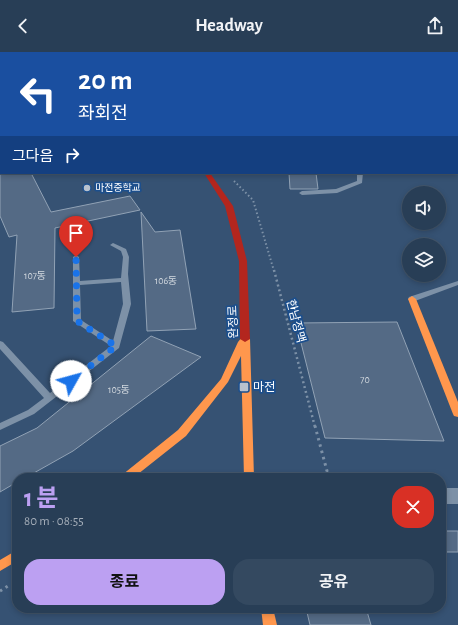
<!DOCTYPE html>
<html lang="ko">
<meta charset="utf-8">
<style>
:root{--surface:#283e56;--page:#344960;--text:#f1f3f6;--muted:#a5aeb9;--line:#44576c;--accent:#bca0f2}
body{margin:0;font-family:"Alegreya Sans","Noto Sans KR",sans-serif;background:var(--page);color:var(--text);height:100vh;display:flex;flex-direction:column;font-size:15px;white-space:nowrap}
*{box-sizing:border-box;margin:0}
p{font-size:13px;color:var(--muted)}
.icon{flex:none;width:22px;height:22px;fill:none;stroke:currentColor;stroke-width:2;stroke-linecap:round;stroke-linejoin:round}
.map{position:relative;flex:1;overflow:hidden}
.panel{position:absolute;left:12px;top:421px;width:434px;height:140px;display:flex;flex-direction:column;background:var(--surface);border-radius:16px;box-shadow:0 2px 6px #0003,0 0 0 1px var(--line)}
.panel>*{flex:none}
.guide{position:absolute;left:0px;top:0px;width:458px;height:122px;box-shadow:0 2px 6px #0003,0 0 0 1px var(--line);background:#1a4fa0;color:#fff;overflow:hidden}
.buttons{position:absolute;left:402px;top:134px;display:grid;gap:8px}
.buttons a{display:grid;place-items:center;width:44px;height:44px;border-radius:50%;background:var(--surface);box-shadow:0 2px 6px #0003,0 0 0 1px var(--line);font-size:20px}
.pin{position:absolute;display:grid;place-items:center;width:34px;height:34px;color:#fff;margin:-41px -17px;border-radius:50% 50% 50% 0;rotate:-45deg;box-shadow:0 0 4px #0007}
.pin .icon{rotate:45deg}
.me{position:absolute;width:44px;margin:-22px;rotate:52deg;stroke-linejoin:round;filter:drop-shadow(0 0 3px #0008)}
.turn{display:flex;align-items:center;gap:14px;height:84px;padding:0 12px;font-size:18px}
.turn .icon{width:52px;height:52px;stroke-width:2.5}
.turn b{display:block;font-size:28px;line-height:34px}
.then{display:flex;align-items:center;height:38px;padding:0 12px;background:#0003;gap:8px;font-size:15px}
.round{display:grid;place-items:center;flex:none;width:42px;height:42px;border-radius:16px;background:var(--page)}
.head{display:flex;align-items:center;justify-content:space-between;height:68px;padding:0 12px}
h1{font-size:24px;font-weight:700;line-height:30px;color:var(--accent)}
.button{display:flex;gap:8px;margin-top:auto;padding:8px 12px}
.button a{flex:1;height:46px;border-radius:16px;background:var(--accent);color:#111;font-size:16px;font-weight:700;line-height:46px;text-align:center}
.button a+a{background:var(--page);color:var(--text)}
header{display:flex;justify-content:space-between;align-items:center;height:52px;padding:0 12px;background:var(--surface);font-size:18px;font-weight:700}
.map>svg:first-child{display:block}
.building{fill:#546a85;stroke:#91a2b5}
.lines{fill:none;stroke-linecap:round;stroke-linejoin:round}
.path-far2{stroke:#7d91a7;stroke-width:2;stroke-dasharray:1.5 2.5;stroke-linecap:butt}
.path-far1{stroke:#7d91a7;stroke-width:2.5;stroke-dasharray:2 3;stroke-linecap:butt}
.path{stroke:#7d91a7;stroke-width:3;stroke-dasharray:2.5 4;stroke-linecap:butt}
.lane{fill:#7d91a7;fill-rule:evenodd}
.street{fill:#7d91a7;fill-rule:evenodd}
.fast{fill:#63d668;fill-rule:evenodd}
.slow{fill:#ff974d;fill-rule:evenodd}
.jam{fill:#b3261e;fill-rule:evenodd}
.route{stroke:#1a73e8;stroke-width:7;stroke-dasharray:0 12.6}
.poi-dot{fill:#b9c2ce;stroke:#1c4f8d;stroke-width:1.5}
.labels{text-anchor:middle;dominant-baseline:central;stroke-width:3.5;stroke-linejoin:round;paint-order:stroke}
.far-poi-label{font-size:10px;fill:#fff;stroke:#1c4f8d;text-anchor:start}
.number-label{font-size:10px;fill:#d4dae0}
.street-label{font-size:12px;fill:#fff;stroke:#1c4f8d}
.poi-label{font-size:12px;fill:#fff;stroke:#1c4f8d;text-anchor:start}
</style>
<header><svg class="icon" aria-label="back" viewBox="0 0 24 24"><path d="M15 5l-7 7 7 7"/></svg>Headway<svg class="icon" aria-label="share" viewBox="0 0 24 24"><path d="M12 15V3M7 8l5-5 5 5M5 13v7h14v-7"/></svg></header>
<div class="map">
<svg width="458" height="573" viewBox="0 0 458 573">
<rect width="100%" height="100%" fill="#365273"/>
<g class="building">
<path d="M0,121h31l20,39 79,-16 10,14 -85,18 -1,80 -42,4 5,-77 -8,2 -9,-21z"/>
<path d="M289,121h27l2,16h-28z"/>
<path d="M141,160l14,20 25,-2 16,99 -49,2z"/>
<path d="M397,270l47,119 -119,-3 -29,-115z"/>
<path d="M151,284l50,21 -128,94 -48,27h-8v4l-17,10v-46l37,-18z"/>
<rect x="441" y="479" width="17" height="21"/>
<path d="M306,556h60l5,17h-61z"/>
</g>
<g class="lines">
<path class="path-far2" d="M234,129l19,19 21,71"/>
<path class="path-far1" d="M274,218l41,157"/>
<g class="path">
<path d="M315,426l12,-7 -12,-45"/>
<path d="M0,539l8,-5"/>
</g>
<g class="lane">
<path d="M194,0h6l1,1h-6z"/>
<rect x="457" y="86" width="1" height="4"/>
<rect x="457" y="98" width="1" height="4"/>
<path d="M357,121h6l-1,10 -25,10 -35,2 -3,-2 3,-2 34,-2 21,-8z"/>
<path d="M113,191l13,6 3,8 -1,17 3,30 -12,44 -85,66 -34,16v-7l28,-13 16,-12 -44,-49v-8l3,1 47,51 61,-47 -38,-25v-64l3,-2 3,2 1,24 41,-3 2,-21 -2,-6 -11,-6zM121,230l2,22 -10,37 -32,-21 -1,-35z"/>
<path d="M458,229v4l-43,16h-3l-4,-2 1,-2z"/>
</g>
<g class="street">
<rect x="457" y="16" width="1" height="6"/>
<rect x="457" y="44" width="1" height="6"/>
<rect x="0" y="86" width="1" height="6"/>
<rect x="441" y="436" width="17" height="16"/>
</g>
<rect class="fast" x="90" y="0" width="5" height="1"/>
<g class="slow">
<path d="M412,244l4,3 42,103v15l-4,-1 -1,-2 -45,-115z"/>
<path d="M245,284l5,3 4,139h-10l-3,-122 -13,26 -42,54 -53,42h-12l1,-3 56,-45 43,-51 17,-37 4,-5z"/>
<path d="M17,498v11l-17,10v-11z"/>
<path d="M261,556h12l4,17h-14z"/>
</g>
<path class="jam" d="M204,121h6l23,33 14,55 3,78 -5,3 -5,-3 -1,-78 -14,-55z"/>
</g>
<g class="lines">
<path class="route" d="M71,329l45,-35 -39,-25 -1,-64"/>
</g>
<g class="poi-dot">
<circle cx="87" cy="136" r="4"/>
<rect x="239" y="330" width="10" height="10" rx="2"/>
</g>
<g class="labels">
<g class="far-poi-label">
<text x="95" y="136">마전중학교</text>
</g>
<g class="number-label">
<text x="35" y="224">107동</text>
<text x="166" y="229">106동</text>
<text x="365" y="328">70</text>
<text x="119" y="338">105동</text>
</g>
<g class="street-label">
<text transform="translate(296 269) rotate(75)">한남정맥</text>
<text transform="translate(233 270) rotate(-92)">완정로</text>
</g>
<g class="poi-label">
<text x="253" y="335">마전</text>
</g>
</g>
</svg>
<div class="buttons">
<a><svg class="icon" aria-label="sound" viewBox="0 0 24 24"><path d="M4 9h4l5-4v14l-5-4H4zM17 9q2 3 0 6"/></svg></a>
<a><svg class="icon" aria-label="layers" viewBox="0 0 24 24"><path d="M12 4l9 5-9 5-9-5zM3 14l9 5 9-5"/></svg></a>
</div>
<div class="pin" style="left:76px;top:205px;background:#d93025"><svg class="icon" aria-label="arrive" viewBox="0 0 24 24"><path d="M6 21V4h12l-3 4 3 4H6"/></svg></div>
<svg class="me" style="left:71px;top:329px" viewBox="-20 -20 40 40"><circle r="19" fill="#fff"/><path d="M0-13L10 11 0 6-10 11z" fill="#1a73e8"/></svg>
<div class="guide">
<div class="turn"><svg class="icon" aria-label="left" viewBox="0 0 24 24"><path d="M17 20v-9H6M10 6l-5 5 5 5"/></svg><div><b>20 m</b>좌회전</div></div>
<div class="then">그다음<svg class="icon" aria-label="right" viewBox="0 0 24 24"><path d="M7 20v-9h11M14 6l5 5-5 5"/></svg></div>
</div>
<section class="panel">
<div class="head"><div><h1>1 분</h1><p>80 m · 08:55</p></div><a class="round" style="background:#d93025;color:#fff"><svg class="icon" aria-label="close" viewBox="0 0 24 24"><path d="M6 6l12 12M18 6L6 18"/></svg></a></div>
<div class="button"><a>종료</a><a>공유</a></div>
</section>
</div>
